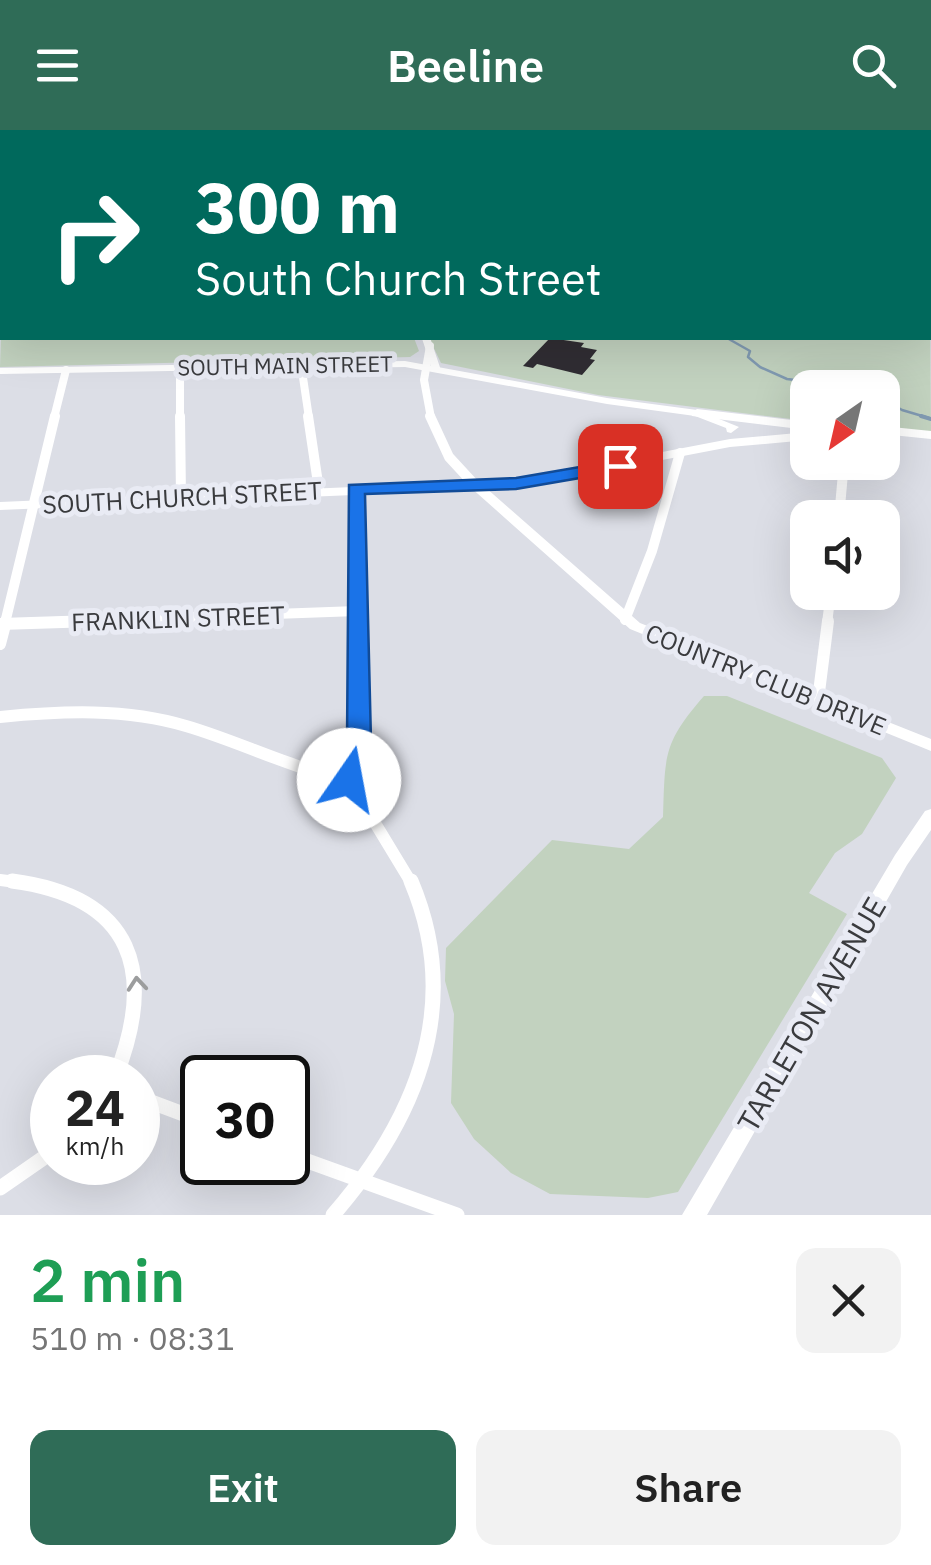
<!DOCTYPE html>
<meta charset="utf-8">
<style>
:root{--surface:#fff;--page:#f2f2f2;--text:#222;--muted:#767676;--accent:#2f6c57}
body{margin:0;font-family:"IBM Plex Sans",sans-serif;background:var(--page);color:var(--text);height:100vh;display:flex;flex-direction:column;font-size:38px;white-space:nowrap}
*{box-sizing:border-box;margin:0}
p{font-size:32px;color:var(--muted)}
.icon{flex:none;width:55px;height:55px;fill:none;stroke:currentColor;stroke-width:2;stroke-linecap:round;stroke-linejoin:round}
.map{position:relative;height:1085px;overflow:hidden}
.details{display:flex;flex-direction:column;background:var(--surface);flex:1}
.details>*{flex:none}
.banner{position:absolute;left:0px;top:0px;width:932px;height:210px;box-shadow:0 10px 40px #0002;background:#00695c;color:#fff;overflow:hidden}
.needle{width:65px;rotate:214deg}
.tools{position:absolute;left:790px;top:240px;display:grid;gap:20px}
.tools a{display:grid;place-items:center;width:110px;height:110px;border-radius:20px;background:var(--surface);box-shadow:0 10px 40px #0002;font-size:50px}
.speed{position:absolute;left:30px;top:925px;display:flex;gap:20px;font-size:50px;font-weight:700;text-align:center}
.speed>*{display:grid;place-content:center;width:130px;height:130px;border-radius:50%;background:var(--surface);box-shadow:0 10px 40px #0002;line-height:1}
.speed small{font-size:25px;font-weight:400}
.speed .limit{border:5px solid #111;border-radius:15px;background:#fff;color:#111}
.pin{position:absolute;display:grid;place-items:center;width:85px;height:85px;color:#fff;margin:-42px;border-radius:20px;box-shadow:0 5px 15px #0006}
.me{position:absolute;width:110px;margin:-55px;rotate:12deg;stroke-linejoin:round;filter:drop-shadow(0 0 8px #0008)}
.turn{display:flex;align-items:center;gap:35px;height:210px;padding:0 30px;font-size:45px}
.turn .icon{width:130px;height:130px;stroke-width:2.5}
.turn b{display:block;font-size:70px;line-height:85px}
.round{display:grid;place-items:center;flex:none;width:105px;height:105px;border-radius:20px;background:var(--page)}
.overview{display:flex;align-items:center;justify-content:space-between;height:170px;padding:0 30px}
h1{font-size:60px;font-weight:600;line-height:75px;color:#1e9e55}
.button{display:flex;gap:20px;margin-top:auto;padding:20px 30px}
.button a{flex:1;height:115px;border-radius:20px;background:var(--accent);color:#fff;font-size:40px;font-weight:600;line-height:115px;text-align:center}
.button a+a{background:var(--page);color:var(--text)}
header{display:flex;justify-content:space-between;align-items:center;height:130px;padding:0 30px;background:var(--accent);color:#fff;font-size:45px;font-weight:600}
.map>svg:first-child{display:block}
.green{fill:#c2d2bf}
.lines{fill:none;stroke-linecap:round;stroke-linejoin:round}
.stream-far1{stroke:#819ab2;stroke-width:2.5}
.stream{stroke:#819ab2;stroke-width:4}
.building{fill:#302d33}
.street-far3{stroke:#fff;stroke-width:8}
.street-far2{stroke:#fff;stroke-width:10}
.street-far1{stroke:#fff;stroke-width:12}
.street{stroke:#fff;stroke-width:15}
.secondary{fill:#fff;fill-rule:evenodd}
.primary{fill:#fff;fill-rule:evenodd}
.oneway{stroke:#9c9d9e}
.route{fill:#1a73e8;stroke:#114b97;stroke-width:2.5}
.labels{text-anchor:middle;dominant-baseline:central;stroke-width:10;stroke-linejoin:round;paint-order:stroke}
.far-street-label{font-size:22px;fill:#3a3b3e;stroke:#e9ebf4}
.street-label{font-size:25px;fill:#3a3b3e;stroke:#e9ebf4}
.near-street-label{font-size:30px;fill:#3a3b3e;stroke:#e9ebf4}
</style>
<header><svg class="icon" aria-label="menu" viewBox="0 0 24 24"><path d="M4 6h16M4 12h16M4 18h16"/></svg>Beeline<svg class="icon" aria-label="search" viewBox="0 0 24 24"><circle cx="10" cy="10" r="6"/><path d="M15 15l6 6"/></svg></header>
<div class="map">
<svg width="931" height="1085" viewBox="0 0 931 1085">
<rect width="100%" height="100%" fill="#dcdee6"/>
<g class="green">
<path d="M2,174v34h412l5,13 -9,6 -410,10z"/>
<path d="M930,177l1,126 -48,-4 -1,-41h-74l-1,33 -16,-2 -193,-24 -157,-32 -12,-25h501z"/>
<path d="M704,566h23l155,62 14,20 -34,56 -27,19 -26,40 38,21 -169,278 -30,6 -98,-4 -39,-21 -37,-34 -23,-36 3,-89 -9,-33 1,-33 106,-108 77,9 34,-32c2,-62 0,-74 41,-121z"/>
</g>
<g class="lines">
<g class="stream-far1">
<path d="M727,208l23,13 -2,6 12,10 27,12 76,9"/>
<path d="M882,268l20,12 27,8"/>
</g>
<path class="stream" d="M921,286l10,3"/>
</g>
<path class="building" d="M550,208l34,5 -3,4 16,3 -7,9 5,1 -13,15 -45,-11 -4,4 -10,-2z"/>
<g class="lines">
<g class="street-far3">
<path d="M0,164l2,-5"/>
<path d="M426,208l10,30"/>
<path d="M430,216l-6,34 7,38"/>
<path d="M301,234l8,54"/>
<path d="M180,236v52"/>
<path d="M54,288l12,-48"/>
</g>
<g class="street-far2">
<path d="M180,286l1,82"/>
<path d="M308,286l11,74"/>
<path d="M430,286l19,41 24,26"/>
<path d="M356,359l2,134"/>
<path d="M839,388l5,-56"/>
<path d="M625,490l27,-69 28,-98"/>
<path d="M5,493l50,-207"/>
<path d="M25,493l332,-12"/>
<path d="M827,493l4,-31"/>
</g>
<g class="street-far1">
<path d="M0,494l94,-3"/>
<path d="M0,514l6,-23"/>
<path d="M818,570l10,-79"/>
<path d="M0,587c62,-6 126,-9 186,9 55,16 106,43 163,54l63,104"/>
<path d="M349,650l10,-39 -1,-120"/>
<path d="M0,750l31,4"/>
</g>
<g class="street">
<path d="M12,751c122,16 145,91 103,197"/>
<path d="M138,967l64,24"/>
<path d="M288,1024l169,61"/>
<path d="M0,1058l52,-36"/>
<path d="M333,1085c83,-96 131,-209 78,-334"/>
</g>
<g class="secondary">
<path d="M744,0h42l-3,2h-42z"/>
<path d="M805,0h49l-3,2h-49z"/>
<rect x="0" y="33" width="2" height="4"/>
<rect x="930" y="37" width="1" height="5"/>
<path d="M405,231l202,37 90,12 42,17 -8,6 -4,-1 -1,-4 -31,-12 -88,-12 -202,-37 -405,7v-6z"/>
<path d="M473,349l4,1 163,143 291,116v12l-301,-122 -161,-143 -2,-3z"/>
<path d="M931,679v21l-24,35 -200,350h-25l213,-360 30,-44z"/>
</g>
<g class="primary">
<path d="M697,279l111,13v8l-116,-14 -1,-3z"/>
<path d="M882,296l49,5v8l-49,-5z"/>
<path d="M808,302v8l-78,7 -214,41 -516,22v-8l516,-22 214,-41z"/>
</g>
</g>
<defs><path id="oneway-chevron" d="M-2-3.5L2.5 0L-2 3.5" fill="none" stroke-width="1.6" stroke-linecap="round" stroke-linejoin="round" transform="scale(2.5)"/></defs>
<use class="oneway" href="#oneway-chevron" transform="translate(137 854) rotate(-95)"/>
<path class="route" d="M620,330l9,6 -3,4 -110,19 -151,5 6,247 -13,46h-18l-4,-7 11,-39 2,-256 167,-7z"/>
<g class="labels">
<g class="far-street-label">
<text transform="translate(285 235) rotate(-1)">SOUTH MAIN STREET</text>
</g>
<g class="street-label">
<text transform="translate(182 367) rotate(-3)">SOUTH CHURCH STREET</text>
<text transform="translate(178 488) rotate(-2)">FRANKLIN STREET</text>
<text transform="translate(766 549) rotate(22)">COUNTRY CLUB DRIVE</text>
</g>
<g class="near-street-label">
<text transform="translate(811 884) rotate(-60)">TARLETON AVENUE</text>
</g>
</g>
</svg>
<div class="tools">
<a><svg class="needle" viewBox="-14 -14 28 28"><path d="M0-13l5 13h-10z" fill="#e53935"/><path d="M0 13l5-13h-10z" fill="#767676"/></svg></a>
<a><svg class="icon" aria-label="sound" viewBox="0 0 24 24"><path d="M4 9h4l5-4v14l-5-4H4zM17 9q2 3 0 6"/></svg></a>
</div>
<div class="speed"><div>24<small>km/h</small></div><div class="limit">30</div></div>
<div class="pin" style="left:620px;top:336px;background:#d93025"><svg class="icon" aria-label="arrive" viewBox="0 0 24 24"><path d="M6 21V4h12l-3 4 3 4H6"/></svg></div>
<svg class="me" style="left:349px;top:650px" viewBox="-20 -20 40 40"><circle r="19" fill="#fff"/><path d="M0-13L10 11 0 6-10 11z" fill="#1a73e8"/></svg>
<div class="banner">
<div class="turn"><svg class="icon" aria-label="right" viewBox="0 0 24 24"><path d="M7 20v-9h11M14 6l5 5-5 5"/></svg><div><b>300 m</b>South Church Street</div></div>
</div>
</div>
<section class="details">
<div class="overview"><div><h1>2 min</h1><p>510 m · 08:31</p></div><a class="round"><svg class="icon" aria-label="close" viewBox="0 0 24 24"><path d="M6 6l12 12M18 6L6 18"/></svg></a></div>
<div class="button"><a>Exit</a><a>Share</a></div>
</section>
